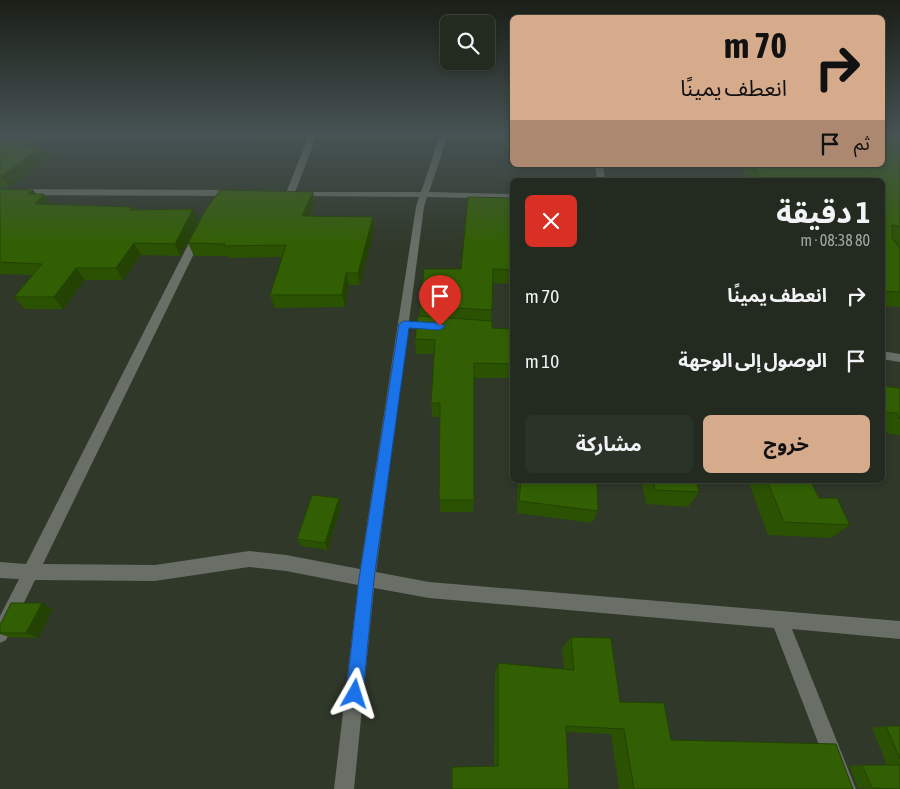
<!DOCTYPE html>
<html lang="ar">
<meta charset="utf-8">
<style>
:root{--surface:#232a1f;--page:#2b3228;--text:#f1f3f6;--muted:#a3a7a4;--line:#40463d;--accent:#d6ab8b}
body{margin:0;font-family:"Asap Condensed","Noto Sans Arabic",sans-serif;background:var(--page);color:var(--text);direction:rtl;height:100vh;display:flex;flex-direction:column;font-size:19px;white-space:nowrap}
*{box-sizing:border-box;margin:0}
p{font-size:16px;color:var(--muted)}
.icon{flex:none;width:28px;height:28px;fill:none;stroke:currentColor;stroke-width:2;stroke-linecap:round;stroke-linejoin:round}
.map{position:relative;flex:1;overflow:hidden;direction:ltr}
.details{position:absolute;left:510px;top:178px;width:375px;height:305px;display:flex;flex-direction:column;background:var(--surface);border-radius:8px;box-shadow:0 2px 8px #0003,0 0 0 1px var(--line);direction:rtl}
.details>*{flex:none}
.guide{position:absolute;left:510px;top:15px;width:375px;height:152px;border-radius:8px;box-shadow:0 2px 8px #0003,0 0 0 1px var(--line);direction:rtl;background:#d6ab8b;color:#111;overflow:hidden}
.fabs{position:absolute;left:440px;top:15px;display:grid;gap:10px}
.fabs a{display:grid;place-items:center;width:55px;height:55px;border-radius:8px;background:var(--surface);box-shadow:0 2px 8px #0003,0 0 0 1px var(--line);font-size:25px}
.pin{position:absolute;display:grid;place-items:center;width:42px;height:42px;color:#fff;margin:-51px -21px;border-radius:50% 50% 50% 0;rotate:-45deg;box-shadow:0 0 5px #0007}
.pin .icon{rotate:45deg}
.me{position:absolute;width:55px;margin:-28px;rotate:6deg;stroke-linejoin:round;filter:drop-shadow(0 0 4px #0008)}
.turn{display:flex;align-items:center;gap:18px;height:105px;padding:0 15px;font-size:22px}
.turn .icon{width:65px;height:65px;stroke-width:2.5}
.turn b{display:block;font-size:35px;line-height:42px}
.then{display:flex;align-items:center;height:48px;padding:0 15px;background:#0003;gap:10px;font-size:19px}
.round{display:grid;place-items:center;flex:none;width:52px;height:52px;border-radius:8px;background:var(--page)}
.summary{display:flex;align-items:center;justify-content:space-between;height:85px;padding:0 15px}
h1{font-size:30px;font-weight:700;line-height:38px}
.action{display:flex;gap:10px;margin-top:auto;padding:10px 15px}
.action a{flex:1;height:58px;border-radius:8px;background:var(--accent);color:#111;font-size:20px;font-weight:700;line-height:58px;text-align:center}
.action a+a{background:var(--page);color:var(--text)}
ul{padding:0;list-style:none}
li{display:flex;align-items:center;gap:15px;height:65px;padding:0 15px}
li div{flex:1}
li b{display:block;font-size:19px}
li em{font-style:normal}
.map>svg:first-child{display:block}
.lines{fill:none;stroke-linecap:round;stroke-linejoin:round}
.minor{fill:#696e66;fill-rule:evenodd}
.wall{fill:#2b5203}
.shaded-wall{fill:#234203}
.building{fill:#325f04;stroke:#234203}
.route{fill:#1a73e8;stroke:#114b97}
</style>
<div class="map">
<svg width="900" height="789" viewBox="0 0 900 789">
<rect width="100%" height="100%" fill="#2f3829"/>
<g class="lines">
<g class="minor">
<path d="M309,135h8l-22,57h126l19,-57h8l-19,57 83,2v5l-85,-2 -3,10 -48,365 53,10 471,39v18l-108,-10 64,160h-20l-62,-161 -345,-30 -55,-10 -20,201h-20l24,-204 -72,-14 -37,-4 -94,14 -120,-1 -29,60 -6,3v-27l19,-37 -19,-1v-16l26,2 167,-329 5,-3 5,3 -160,329 112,1 94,-14 37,4 74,14 56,-362 3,-10 -121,-1 -4,-3 -7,2 -1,-2z"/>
<path d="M595,165h8l2,15h-8z"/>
<path d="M0,189l235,1 4,3 -4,3 -235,-1z"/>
<path d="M882,351l18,3v8l-18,-3z"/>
</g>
</g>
<g class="wall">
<path d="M0,135l4,4 31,8h8l7,12 -40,28 -10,1z"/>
<rect x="505" y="135" width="7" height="14"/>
<path d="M900,135v172l-18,-1v-126h-134l-7,-15h141z"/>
<path d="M0,189l33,1 3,4 15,10 81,3 2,3 64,11 -18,35 -39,-1 -18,25h-38l-22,29h-38l-11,-12 19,-22 -33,-1z"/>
<path d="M512,198v86l-19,-1 -2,38 1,7 20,1v49h-38v122l-1,12h-33v-95h-8l-1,-14 3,-49h-18l-1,-15 5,-23v-10l41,-37z"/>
<path d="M315,204l-5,12 64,13 -14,56h-11l-4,22 -70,1 -5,-13 12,-38 -53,1 -1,-2h-34l-6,-13z"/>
<path d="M882,386l18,2v47l-12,-1 -6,-9z"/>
<path d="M518,480h103l-2,4 -22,-3 1,30 -6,12 -75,-10z"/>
<path d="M641,480h55l3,12 -11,15 -42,-3z"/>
<path d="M749,480h61l9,18 31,27 -19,13 -63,-3 -20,-54z"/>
<path d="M341,506l-13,44 -27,-4 -4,-7z"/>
<path d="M53,609l-15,29 -29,-1 -9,-3v-9z"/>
<path d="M571,637l49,65 51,38 182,49h-234l-8,-55 -45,-2 3,57 -75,-23 1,-93 3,-10 66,7 -2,-22z"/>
<path d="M886,726h14v63h-26l-16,-1 -9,-22 13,-1h25l-15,-37z"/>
</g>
<g class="shaded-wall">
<path d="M0,135h9l-9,7z"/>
<path d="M31,141l7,10 5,-4 7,12 -40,28 -9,-11 23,-30z"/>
<path d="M33,190l6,9 5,-5 8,12 -9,10 -15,-22z"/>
<path d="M313,192l2,12 -10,24 -3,-12z"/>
<path d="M193,209l5,12 -18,35 -5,-12z"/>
<path d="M373,217l1,12 -14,56 -2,-12z"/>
<path d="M134,243l7,12 -18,25 -7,-12z"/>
<path d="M76,268l9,12 -22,29 -9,-12z"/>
<path d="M346,273l3,12 -4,22 -3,-12z"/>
<path d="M339,498l2,8 -13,44 -3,-7z"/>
<path d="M42,603l11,6 -15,29 -12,-5z"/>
</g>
<g class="building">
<rect x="506" y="135" width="6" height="6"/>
<path d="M882,135h18v94l-2,-3 -6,-1v13l8,10v44l-18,-1v-111h-121l-7,-15h75l1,2 11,1v-3h41z"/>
<path d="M0,139l31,2 -7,5 19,1 -42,29h-1z"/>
<path d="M0,189l33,1 -5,4h16l-9,10 97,3 -2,3 63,-1 -18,35 -41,-1 -18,25h-40l-22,29h-40l28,-33 -42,-2z"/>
<path d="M220,190l93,2 -11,24 71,1 -15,56h-12l-4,22h-72l16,-50 -62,1 1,-2 -37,-1 18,-34z"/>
<path d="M468,197l44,1v72l-19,-1 -1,41 -72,-4 4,-37h37z"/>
<path d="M418,316l74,5v7l20,1v35l-38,-1v137h-35l1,-97h-9l4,-63 -20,-1z"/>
<path d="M882,386l18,2v31l-3,-6 -15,-1z"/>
<path d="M521,480h76l1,31 -79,-10z"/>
<path d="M653,480h43l3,12 -44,-2z"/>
<path d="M767,480h43l9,18h18l13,27 -66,-3z"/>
<path d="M312,495l27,3 -14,45 -28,-4z"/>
<path d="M11,603h31l-16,30h-26v-8z"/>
<path d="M571,637l40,1 9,64 44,1 7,37 165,4 17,45h-219l-10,-60 -58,-3 3,63h-117v-22l46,-1v-103l76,7z"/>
<path d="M886,726h14v33z"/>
<path d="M862,765h38v24l-28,-1z"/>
</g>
<linearGradient id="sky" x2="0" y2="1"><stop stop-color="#1a1f17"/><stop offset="0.55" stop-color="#475354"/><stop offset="1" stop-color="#475354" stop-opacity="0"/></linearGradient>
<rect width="900" height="245" fill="url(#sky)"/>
<path class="route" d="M404,321l36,2 5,3 -5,4 -31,-2 -35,251 -11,115 -2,6 -6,2 -6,-2 -3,-6 13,-115 40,-255z"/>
</svg>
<div class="fabs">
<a><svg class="icon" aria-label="search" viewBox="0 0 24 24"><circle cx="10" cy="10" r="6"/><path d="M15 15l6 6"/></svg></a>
</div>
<div class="pin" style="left:440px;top:326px;background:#d93025"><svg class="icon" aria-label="arrive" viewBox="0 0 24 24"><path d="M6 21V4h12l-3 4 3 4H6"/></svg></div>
<svg class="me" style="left:355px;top:694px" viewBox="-20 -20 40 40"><path d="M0-17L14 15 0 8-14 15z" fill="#1a73e8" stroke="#fff" stroke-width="4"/></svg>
<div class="guide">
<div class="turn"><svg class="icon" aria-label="right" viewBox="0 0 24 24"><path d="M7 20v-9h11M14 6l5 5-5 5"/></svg><div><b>70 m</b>انعطف يمينًا</div></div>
<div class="then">ثم<svg class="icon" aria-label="arrive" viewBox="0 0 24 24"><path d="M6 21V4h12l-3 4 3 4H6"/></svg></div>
</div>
<section class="details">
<div class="summary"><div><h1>1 دقيقة</h1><p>80 m · 08:38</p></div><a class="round" style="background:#d93025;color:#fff"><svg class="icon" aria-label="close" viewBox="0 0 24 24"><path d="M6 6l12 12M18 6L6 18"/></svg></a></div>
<ul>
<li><svg class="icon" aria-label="right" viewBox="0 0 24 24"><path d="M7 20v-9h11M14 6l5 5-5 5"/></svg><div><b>انعطف يمينًا</b></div><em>70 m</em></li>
<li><svg class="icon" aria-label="arrive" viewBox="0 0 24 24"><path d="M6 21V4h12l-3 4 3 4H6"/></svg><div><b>الوصول إلى الوجهة</b></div><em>10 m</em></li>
</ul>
<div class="action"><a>خروج</a><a>مشاركة</a></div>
</section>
</div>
